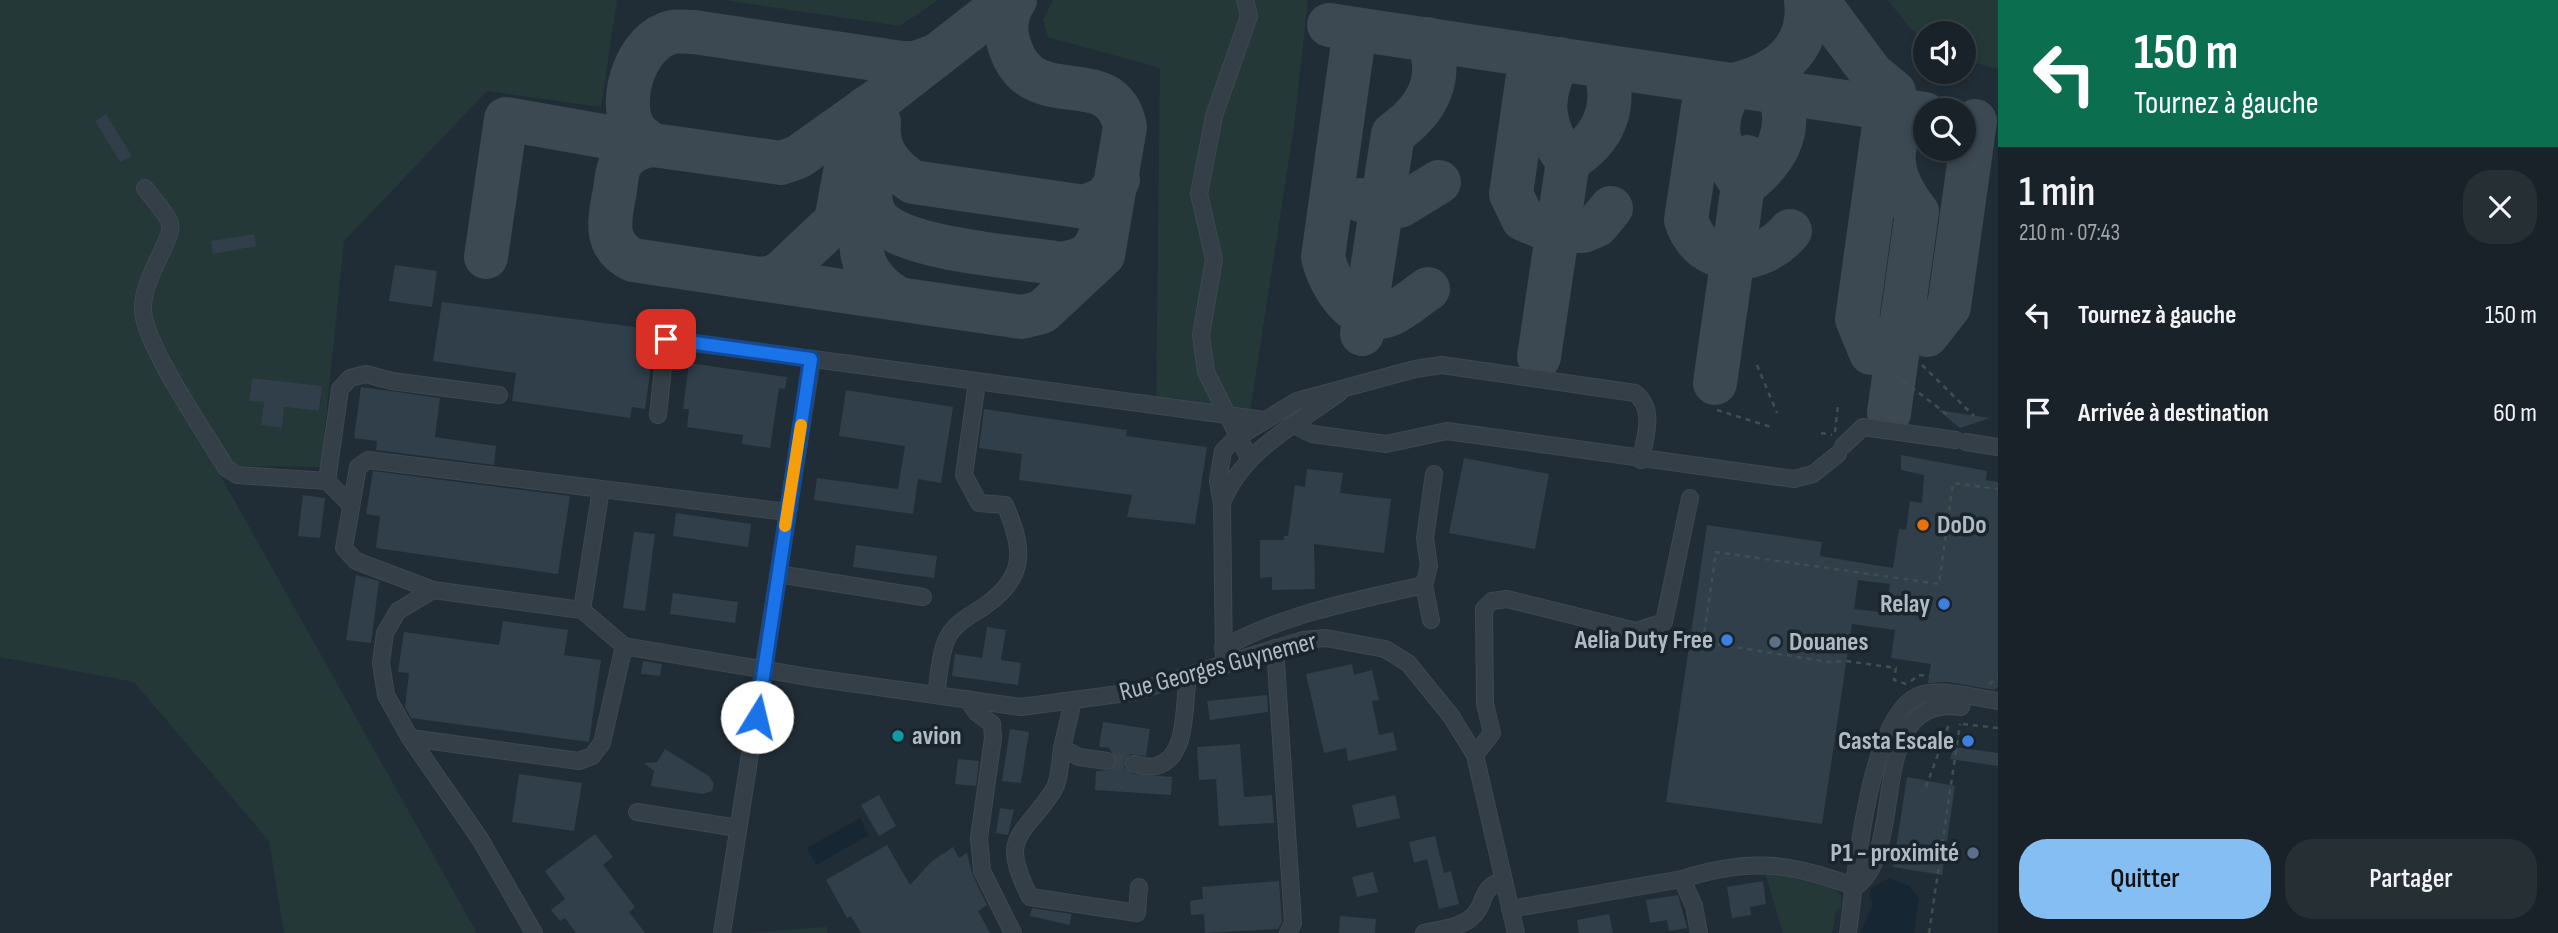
<!DOCTYPE html>
<html lang="fr">
<meta charset="utf-8">
<style>
:root{--surface:#192228;--page:#262f34;--text:#f1f3f6;--muted:#9fa4a8;--line:#373f45;--accent:#85bef2}
body{margin:0;font-family:"Sofia Sans Condensed",sans-serif;background:var(--page);color:var(--text);height:100vh;display:flex;flex-direction:column;font-size:26px;white-space:nowrap}
*{box-sizing:border-box;margin:0}
p{font-size:23px;color:var(--muted)}
.icon{flex:none;width:38px;height:38px;fill:none;stroke:currentColor;stroke-width:2;stroke-linecap:round;stroke-linejoin:round}
.map{position:relative;flex:1;overflow:hidden}
.sheet{display:flex;flex-direction:column;background:var(--surface);width:560px}
.sheet>*{flex:none}
.guide{background:#0b6e4f;color:#fff;overflow:hidden}
.tools{position:absolute;left:1913px;top:21px;display:grid;gap:14px}
.tools a{display:grid;place-items:center;width:63px;height:63px;border-radius:50%;background:var(--surface);box-shadow:0 4px 10px #0003,0 0 0 2px var(--line);font-size:35px}
.pin{position:absolute;display:grid;place-items:center;width:60px;height:60px;color:#fff;margin:-30px;border-radius:14px;box-shadow:0 4px 10px #0006}
.me{position:absolute;width:77px;margin:-38px;rotate:9deg;stroke-linejoin:round;filter:drop-shadow(0 0 5px #0008)}
.turn{display:flex;align-items:center;gap:24px;height:147px;padding:0 21px;font-size:32px}
.turn .icon{width:91px;height:91px;stroke-width:2.5}
.turn b{display:block;font-size:49px;line-height:60px}
.round{display:grid;place-items:center;flex:none;width:74px;height:74px;border-radius:28px;background:var(--page)}
.headline{display:flex;align-items:center;justify-content:space-between;height:119px;padding:0 21px}
h1{font-size:42px;font-weight:600;line-height:52px}
.button{display:flex;gap:14px;margin-top:auto;padding:14px 21px}
.button a{flex:1;height:80px;border-radius:28px;background:var(--accent);color:#111;font-size:28px;font-weight:600;line-height:80px;text-align:center}
.button a+a{background:var(--page);color:var(--text)}
ul{padding:0;list-style:none}
li{display:flex;align-items:center;gap:21px;height:98px;padding:0 21px}
li div{flex:1}
li b{display:block;font-size:26px}
li em{font-style:normal}
main{display:flex;flex:1;min-height:0}
.map>svg:first-child{display:block}
.green{fill:#233837;fill-rule:evenodd}
.water{fill:#162633}
.lines{fill:none;stroke-linecap:round;stroke-linejoin:round}
.taxiway{stroke:#3c4852;stroke-width:44}
.building{fill:#303f4a;fill-rule:evenodd}
.minor-tunnel{stroke:#36424b;stroke-width:16;stroke-dasharray:16 8;stroke-linecap:butt}
.minor-casing{stroke:#3e4851;stroke-width:18}
.path{stroke:#3c504f;stroke-width:2.5;stroke-dasharray:5 5;stroke-linecap:butt}
.minor{stroke:#353f47;stroke-width:16}
.route-casing{stroke:#114b97;stroke-width:18}
.route{stroke:#1a73e8;stroke-width:12}
.slow{stroke:#f59e0b;stroke-width:12}
.food-dot{fill:#e8710a;stroke:#1a242c;stroke-width:2.5}
.shop-dot{fill:#3f7fe0;stroke:#1a242c;stroke-width:2.5}
.service-dot{fill:#5c6f8a;stroke:#1a242c;stroke-width:2.5}
.culture-dot{fill:#0f9aa8;stroke:#1a242c;stroke-width:2.5}
.labels{text-anchor:middle;dominant-baseline:central;stroke-width:7;stroke-linejoin:round;paint-order:stroke}
.poi-label{font-size:26px;font-weight:bold;fill:#afbac4;stroke:#1a242c;text-anchor:end}
.street-label{font-size:26px;fill:#afbac4;stroke:#1a242c}
</style>
<main>
<div class="map">
<svg width="1998" height="933" viewBox="0 0 1998 933">
<rect width="100%" height="100%" fill="#212d36"/>
<g class="green">
<path d="M0,0h617l-16,107 -114,-16 -143,150 -23,226 -106,-1 262,467h-193l-15,-92 -135,-159 -134,-25zM106,114l25,41 -10,7 -26,-41zM252,378l70,9 -3,24 -35,-4 -2,21 -21,-3 3,-23 -15,-2z"/>
<path d="M723,0h215l-38,26z"/>
<path d="M1053,0h255l-14,126 -44,286 -94,-2 4,-342 -112,-31 -5,-17z"/>
<path d="M1888,0h110v69l-34,-9v-27h-39v6l-16,-12z"/>
<path d="M1764,869l66,15 11,11v12l-5,4 -4,22h-49z"/>
<path d="M827,927v6h-84z"/>
</g>
<g class="water">
<path d="M860,818l9,17 -53,30 -9,-17z"/>
<path d="M1890,878l19,8 10,13 -5,34h-54l13,-29 -4,-7 2,-9z"/>
</g>
<g class="lines">
<g class="taxiway">
<path d="M1817,0l55,74 22,18"/>
<path d="M1329,25l596,89"/>
<path d="M1355,29l-32,228c6,27 33,73 68,57 13,-6 25,-17 37,-25"/>
<path d="M935,56l-19,7h-14l-208,-31c-7,0 -16,-1 -22,0 -35,8 -54,65 -39,95 5,9 12,13 20,18l128,18 17,-6 93,-66 117,-91"/>
<path d="M1527,82l-16,112 12,25 26,11 34,1 14,-6 14,-17"/>
<path d="M1778,92c17,39 -3,70 -35,94 -25,-37 -36,-60 -10,-101 44,-10 79,-36 73,-85"/>
<path d="M1703,107l-17,113c16,50 74,47 104,11"/>
<path d="M879,122c-3,28 12,46 34,60l172,25 21,-9 12,-18"/>
<path d="M653,145c-13,2 -24,6 -32,18 -4,7 -5,19 -6,27 -5,28 -13,55 18,70l127,19 14,-2 9,-6 53,-50 17,-92 13,-21"/>
<path d="M1568,161c37,-22 50,-55 36,-95"/>
<path d="M870,176c0,16 -2,33 10,45 28,29 140,36 182,43 19,-4 30,-7 37,-26"/>
<path d="M868,185c-7,50 -20,85 31,114"/>
<path d="M1360,200l40,6 39,-24"/>
<path d="M486,257l20,-138 147,26"/>
<path d="M760,279l262,38 20,-5 61,-57 22,-128c-14,-71 -100,-4 -118,-91 -2,-12 1,-27 8,-36"/>
<path d="M1362,334l31,-200c33,-23 53,-56 34,-95"/>
<path d="M1927,335l22,-28 26,-186"/>
<path d="M1871,353l-14,-34 30,-216 -15,-29"/>
<path d="M1539,357l29,-196c-27,-33 -30,-65 -8,-102"/>
<path d="M1715,383l32,-226"/>
<path d="M1889,413l28,-201c-27,-35 -32,-61 -8,-100"/>
</g>
</g>
<g class="building">
<path d="M106,114l26,42 -12,6 -25,-41z"/>
<path d="M254,234l2,12 -43,8 -2,-13z"/>
<path d="M395,265l42,6 -5,36 -43,-6z"/>
<path d="M442,302l208,27 -4,29 6,1 -7,50 -13,-2 -2,11 -118,-17 4,-28 -83,-12z"/>
<path d="M689,363l98,14 -2,12 -6,-1 -9,60 -28,-4 1,-9 -56,-8 2,-18h-6z"/>
<path d="M252,378l70,8 -3,25 -35,-4 -2,21 -21,-3 3,-23 -15,-1z"/>
<path d="M361,387l79,11 -5,39 61,9 -2,19 -118,-15 1,-9 -23,-3z"/>
<path d="M846,390l107,17 -12,76 -23,-4 -5,35 -99,-14 3,-22 81,11 7,-43 -66,-10z"/>
<path d="M984,409l143,21 -1,6 81,11 -12,77 -68,-7 5,-22 -113,-15 3,-26 -43,-6z"/>
<path d="M1938,410l52,8 -30,10z"/>
<path d="M1901,455l86,16 -1,9 12,2v205l-4,3 -46,-8 -20,1 3,-19 -40,-6 4,-28 -43,-6 -30,200 -156,-22 41,-277 115,17 -2,14 73,12 6,-39 7,1 4,-29 12,2 2,-28 -23,-5zM1858,580l32,4 -4,29 -32,-4z"/>
<path d="M1464,458l85,16 -14,75 -86,-16z"/>
<path d="M1307,469l36,4 -3,20 51,6 -7,54 -70,-9 1,45 -43,1v-13l-12,1v-38h24v-4h4l7,-51 10,2z"/>
<path d="M373,471l197,25 -12,78 -182,-26 4,-32 -14,-2z"/>
<path d="M303,495l22,3 -5,40 -22,-2z"/>
<path d="M676,513l75,11 -3,23 -75,-11z"/>
<path d="M634,532l21,2 -10,77 -22,-3z"/>
<path d="M856,545l81,11 -3,22 -81,-11z"/>
<path d="M356,575l23,6 -8,62 -25,-3z"/>
<path d="M673,593l65,9 -3,21 -65,-9z"/>
<path d="M503,621l65,9 -4,25 37,5 -12,82 -178,-24 -6,-11 4,-34 -11,-1 6,-40 95,13z"/>
<path d="M987,627l19,3 -5,30 20,3 -3,22 -66,-9 3,-22 27,4z"/>
<path d="M643,661l19,3 -2,12 -19,-2z"/>
<path d="M1352,664l2,11 18,-5 7,30 -7,1 7,34 14,-3 4,18 -49,11 -2,-13 -22,5 -18,-79z"/>
<path d="M1267,695l1,17 -58,8 -3,-19z"/>
<path d="M1103,722l47,7 -4,27 -16,-2 -6,13 8,7 40,3 -1,18 -76,-5 1,-19 16,-1 5,-8 -8,-14 -10,-1z"/>
<path d="M1010,729l19,3 -8,51 -19,-2z"/>
<path d="M1240,744l4,53 28,-2 2,28 -55,3 -3,-47 -17,1 -2,-33z"/>
<path d="M1954,747l44,6v13l-48,-7z"/>
<path d="M665,749l44,27 5,8 -2,7 -9,3 -52,-8 3,-15 -10,-8 13,-1z"/>
<path d="M958,759l21,2 -3,25 -21,-2z"/>
<path d="M519,774l63,9 -8,48 -62,-9z"/>
<path d="M1907,777l48,9 -13,89 -49,-8z"/>
<path d="M879,795l17,31 -17,10 -18,-31z"/>
<path d="M1395,795l5,23 -43,10 -5,-23z"/>
<path d="M1000,808l14,2 -6,25 -12,-2z"/>
<path d="M595,834l18,23 -10,8 32,42 -6,5 16,21h-69l-11,-15 -5,3 -9,-11 14,-11 -20,-28z"/>
<path d="M1435,836l9,37 7,-2 8,33 -20,5 -12,-50 -13,4 -5,-21z"/>
<path d="M887,845l23,40 21,-23 22,-15 6,11 8,-5 6,23 14,29 -9,6 12,22h-129l-10,-17 -4,2 -21,-38z"/>
<path d="M1373,872l5,20 -21,5 -5,-20z"/>
<path d="M1279,881l3,41 -4,7 -73,4 -1,-19 -13,1 -1,-14 13,-2 -1,-12z"/>
<path d="M1763,881l3,23 -16,3 1,8 -19,3 -5,-31z"/>
<path d="M1678,895l9,33 -18,3 -2,-11 -17,3 -4,-23z"/>
<path d="M1032,908l39,6 -1,11 -40,-9z"/>
<path d="M1609,914l4,19h-34l-2,-13z"/>
<path d="M1340,916l36,3 -1,14h-36z"/>
</g>
<g class="lines">
<path class="minor-tunnel" d="M1107,761l27,3"/>
<defs>
<g id="minor">
<path d="M1245,0l4,16 -35,100 -15,78 15,65 -13,76 5,37 43,86"/>
<path d="M145,188c7,10 20,23 25,35 5,17 -34,61 -26,95 10,41 59,111 82,150l11,7 90,6 24,24"/>
<path d="M658,415l8,-76 598,81"/>
<path d="M1294,425l18,9 74,10 61,-13 347,48 19,-5 25,-20"/>
<path d="M1966,442l32,5"/>
<path d="M1843,446l20,-19 93,13"/>
<path d="M327,481l13,-92 10,-11 16,-4 26,7 107,14"/>
<path d="M1222,503c21,-53 73,-78 117,-110"/>
<path d="M787,512l-419,-52 -10,7 -14,81 12,13 77,29 149,20 42,36 190,32 207,29 113,-15 169,-52 23,-2 59,11 23,14 43,53 24,39 41,178"/>
<path d="M778,574l145,23"/>
<path d="M1424,585l5,-19 -4,-28 9,-64"/>
<path d="M433,590l-35,21 -13,22 -4,30 5,32 24,43 169,23 13,-5 10,-13 22,-97"/>
<path d="M582,610l19,-121"/>
<path d="M1223,648c63,-35 132,-47 201,-63l7,35"/>
<path d="M1275,648l18,275 -5,10"/>
<path d="M1224,666l-2,-162 -4,-23 5,-30 13,-13 61,-37 118,-32 27,-4 193,28c21,17 10,43 6,67"/>
<path d="M936,695c3,-19 4,-48 15,-63 9,-13 23,-18 35,-27 42,-30 37,-58 19,-100l-26,-2 -15,-28 13,-93"/>
<path d="M967,699l9,13 16,12 1,14 -14,100 3,33 31,62"/>
<path d="M1073,701l-11,47 17,9 28,4"/>
<path d="M410,738l70,101 54,94"/>
<path d="M1062,748c-2,13 -2,33 -9,43 -30,46 -55,44 -23,106l107,16 2,-26"/>
<path d="M1475,755l17,-22 -7,-29 -1,-95 8,-8 15,-2 129,32 28,-9 26,-124"/>
<path d="M1134,764c6,1 16,4 22,2 33,-8 27,-62 32,-88"/>
<path d="M637,812l101,16"/>
<path d="M1682,879c66,-21 108,-17 173,8"/>
<path d="M1855,887c55,-37 7,-192 106,-180"/>
<path d="M1510,909l172,-30 12,27 5,27"/>
<path d="M722,933l90,-574"/>
<path d="M1424,933c15,-4 36,-5 48,-16 16,-14 5,-27 31,-37"/>
<path d="M1848,933c7,-51 20,-216 70,-237 22,-9 57,2 80,5"/>
</g>
</defs>
<use href="#minor" class="minor-casing"/>
<g class="path">
<path d="M1757,365l20,48"/>
<path d="M1922,365l52,51"/>
<path d="M1895,375l53,40"/>
<path d="M1717,410l57,18"/>
<path d="M1835,432l3,-27"/>
<path d="M1821,433l11,2"/>
<path d="M1911,681l8,-6 11,1"/>
<path d="M1906,684l-12,-4 2,-12 -50,-7 -17,1 -126,-20 13,-90 223,32 14,-101 45,6"/>
<path d="M1989,684l9,-6"/>
<path d="M1963,724l35,4"/>
<path d="M1926,787l23,-63"/>
<path d="M1929,933l31,-209"/>
</g>
<use href="#minor" class="minor"/>
</g>
<g class="lines">
<defs>
<path id="route" d="M666,339l145,20 -54,358"/>
</defs>
<use href="#route" class="route-casing"/>
<use href="#route" class="route"/>
<path class="slow" d="M785,526l16,-101"/>
</g>
<circle class="food-dot" cx="1923" cy="525" r="7"/>
<g class="shop-dot">
<circle cx="1944" cy="604" r="7"/>
<circle cx="1727" cy="640" r="7"/>
<circle cx="1968" cy="741" r="7"/>
</g>
<g class="service-dot">
<circle cx="1775" cy="642" r="7"/>
<circle cx="1973" cy="853" r="7"/>
</g>
<circle class="culture-dot" cx="898" cy="736" r="7"/>
<g class="labels">
<g class="poi-label">
<text x="1937" y="525" text-anchor="start">DoDo</text>
<text x="1930" y="604">Relay</text>
<text x="1713" y="640">Aelia Duty Free</text>
<text x="1789" y="642" text-anchor="start">Douanes</text>
<text x="912" y="736" text-anchor="start">avion</text>
<text x="1954" y="741">Casta Escale</text>
<text x="1959" y="853">P1 - proximité</text>
</g>
<g class="street-label">
<text transform="translate(1218 667) rotate(-15)">Rue Georges Guynemer</text>
</g>
</g>
</svg>
<div class="tools">
<a><svg class="icon" aria-label="sound" viewBox="0 0 24 24"><path d="M4 9h4l5-4v14l-5-4H4zM17 9q2 3 0 6"/></svg></a>
<a><svg class="icon" aria-label="search" viewBox="0 0 24 24"><circle cx="10" cy="10" r="6"/><path d="M15 15l6 6"/></svg></a>
</div>
<div class="pin" style="left:666px;top:339px;background:#d93025"><svg class="icon" aria-label="arrive" viewBox="0 0 24 24"><path d="M6 21V4h12l-3 4 3 4H6"/></svg></div>
<svg class="me" style="left:757px;top:717px" viewBox="-20 -20 40 40"><circle r="19" fill="#fff"/><path d="M0-13L10 11 0 6-10 11z" fill="#1a73e8"/></svg>
</div>
<section class="sheet">
<div class="guide">
<div class="turn"><svg class="icon" aria-label="left" viewBox="0 0 24 24"><path d="M17 20v-9H6M10 6l-5 5 5 5"/></svg><div><b>150 m</b>Tournez à gauche</div></div>
</div>
<div class="headline"><div><h1>1 min</h1><p>210 m · 07:43</p></div><a class="round"><svg class="icon" aria-label="close" viewBox="0 0 24 24"><path d="M6 6l12 12M18 6L6 18"/></svg></a></div>
<ul>
<li><svg class="icon" aria-label="left" viewBox="0 0 24 24"><path d="M17 20v-9H6M10 6l-5 5 5 5"/></svg><div><b>Tournez à gauche</b></div><em>150 m</em></li>
<li><svg class="icon" aria-label="arrive" viewBox="0 0 24 24"><path d="M6 21V4h12l-3 4 3 4H6"/></svg><div><b>Arrivée à destination</b></div><em>60 m</em></li>
</ul>
<div class="button"><a>Quitter</a><a>Partager</a></div>
</section>
</main>
